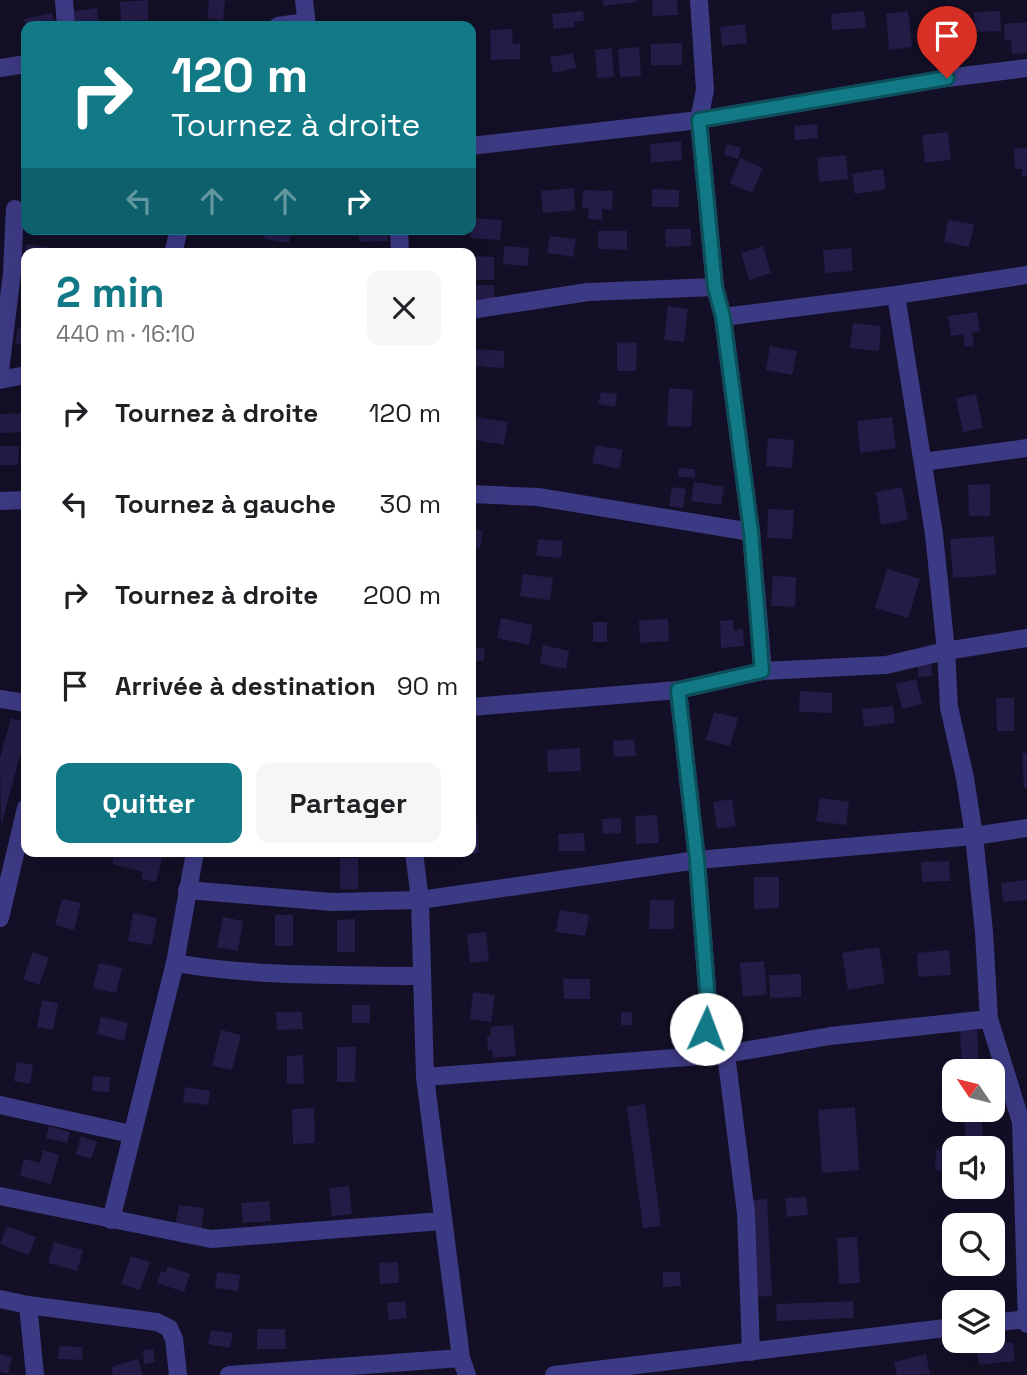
<!DOCTYPE html>
<html lang="fr">
<meta charset="utf-8">
<style>
:root{--surface:#fff;--page:#f6f6f6;--text:#202124;--muted:#757577;--accent:#127987}
body{margin:0;font-family:"Space Grotesk",sans-serif;background:var(--page);color:var(--text);height:100vh;display:flex;flex-direction:column;font-size:26px;white-space:nowrap}
*{box-sizing:border-box;margin:0}
p{font-size:23px;color:var(--muted)}
.icon{flex:none;width:38px;height:38px;fill:none;stroke:currentColor;stroke-width:2;stroke-linecap:round;stroke-linejoin:round}
.map{position:relative;flex:1;overflow:hidden}
.side{position:absolute;left:21px;top:248px;width:455px;height:609px;display:flex;flex-direction:column;background:var(--surface);border-radius:14px;box-shadow:0 7px 28px #0002}
.side>*{flex:none}
.guide{position:absolute;left:21px;top:21px;width:455px;height:214px;border-radius:14px;box-shadow:0 7px 28px #0002;background:#127987;color:#fff;overflow:hidden}
.needle{width:46px;rotate:305deg}
.controls{position:absolute;left:942px;top:1059px;display:grid;gap:14px}
.controls a{display:grid;place-items:center;width:63px;height:63px;border-radius:14px;background:var(--surface);box-shadow:0 7px 28px #0002;font-size:35px}
.pin{position:absolute;display:grid;place-items:center;width:60px;height:60px;color:#fff;margin:-72px -30px;border-radius:50% 50% 50% 0;rotate:-45deg;box-shadow:0 0 7px #0007}
.pin .icon{rotate:45deg}
.me{position:absolute;width:77px;margin:-38px;rotate:2deg;stroke-linejoin:round;filter:drop-shadow(0 0 5px #0008)}
.turn{display:flex;align-items:center;gap:24px;height:147px;padding:0 35px;font-size:32px}
.turn .icon{width:91px;height:91px;stroke-width:2.5}
.turn b{display:block;font-size:49px;line-height:60px}
.lanes{display:flex;align-items:center;height:66px;padding:0 35px;background:#0003;justify-content:center;gap:35px;direction:ltr}
.lanes .off{opacity:.35}
.round{display:grid;place-items:center;flex:none;width:74px;height:74px;border-radius:14px;background:var(--page)}
.head{display:flex;align-items:center;justify-content:space-between;height:119px;padding:0 35px}
h1{font-size:42px;font-weight:600;line-height:52px;color:var(--accent)}
.primary-button{display:flex;gap:14px;margin-top:auto;padding:14px 35px}
.primary-button a{flex:1;height:80px;border-radius:14px;background:var(--accent);color:#fff;font-size:28px;font-weight:600;line-height:80px;text-align:center}
.primary-button a+a{background:var(--page);color:var(--text)}
ul{padding:0;list-style:none}
li{display:flex;align-items:center;gap:21px;height:91px;padding:0 35px}
li div{flex:1}
li b{display:block;font-size:26px}
li em{font-style:normal}
.map>svg:first-child{display:block}
.building{fill:#241b47}
.lines{fill:none;stroke-linecap:round;stroke-linejoin:round}
.minor{stroke:#3d3a85;stroke-width:18}
.route-casing{stroke:#0c4f58;stroke-width:18}
.route{stroke:#127987;stroke-width:12}
</style>
<div class="map">
<svg width="1027" height="1375" viewBox="0 0 1027 1375">
<rect width="100%" height="100%" fill="#130f26"/>
<g class="building">
<path d="M148,0v20l-27,1 -1,-19z"/>
<path d="M209,0h16l-2,20 -16,-2z"/>
<path d="M603,0h34v2l-34,4z"/>
<path d="M652,0h25l1,15 -25,1z"/>
<path d="M97,8l2,18h-27l-2,-14z"/>
<path d="M583,11l1,10 -10,1 1,5 -21,2 -2,-15z"/>
<path d="M864,11l2,17 -34,2 -1,-16z"/>
<path d="M908,11l4,36 -23,3 -3,-36z"/>
<path d="M1000,11l1,20 -26,1 -1,-20z"/>
<path d="M52,13l3,13h-29l-2,-7z"/>
<path d="M1027,22v31l-15,1 -1,-14 -6,1 -1,-17z"/>
<path d="M947,23l1,10 -21,3 -1,-11z"/>
<path d="M745,24l2,19 -25,3 -2,-19z"/>
<path d="M512,29l1,15 7,-1v16l-29,1 -1,-30z"/>
<path d="M682,43v22h-31v-21z"/>
<path d="M639,47l2,29 -21,1 -2,-28z"/>
<path d="M612,48l2,29 -17,1 -2,-28z"/>
<path d="M573,53l3,15 -23,5 -3,-16z"/>
<path d="M817,124l1,14 -23,2 -1,-14z"/>
<path d="M948,132l3,28 -26,3 -3,-28z"/>
<path d="M681,141l1,19 -31,3 -1,-19z"/>
<path d="M727,144l14,4 -3,11 -14,-4z"/>
<path d="M1014,148h13v28h-5v-7h-7z"/>
<path d="M846,155l2,24 -29,3 -2,-24z"/>
<path d="M740,158l23,10 -11,25 -22,-10z"/>
<path d="M883,169l3,20 -31,5 -3,-20z"/>
<path d="M574,188l1,22 -32,3 -2,-22z"/>
<path d="M652,189l27,1v17h-27z"/>
<path d="M583,190l30,1 -1,19 -10,-1v11l-14,-1 1,-10 -7,-1z"/>
<path d="M472,218l30,2 -2,20 -30,-2z"/>
<path d="M948,220l26,4 -5,23 -25,-5z"/>
<path d="M265,229h26l-2,14 -25,-4z"/>
<path d="M358,229h30v12l-29,1z"/>
<path d="M665,229h26v17l-25,1z"/>
<path d="M598,231h29v19l-29,-1z"/>
<path d="M550,236l26,3 -3,18 -26,-4z"/>
<path d="M26,244l37,6 -1,4h-37z"/>
<path d="M504,246l25,2 -1,18 -25,-2z"/>
<path d="M763,246l8,27 -22,7 -8,-27z"/>
<path d="M851,248l2,23 -28,2 -2,-23z"/>
<path d="M471,256l23,1v23h-23z"/>
<path d="M471,285h23l1,16 -24,1z"/>
<path d="M668,306l20,3 -4,33 -20,-2z"/>
<path d="M977,312l3,19 -8,2 2,13 -9,1 -2,-13 -12,2 -3,-20z"/>
<path d="M853,323l28,3 -2,25 -29,-3z"/>
<path d="M18,327l8,1v17l-11,-2z"/>
<path d="M617,342l20,1 -1,28h-19z"/>
<path d="M770,346l27,5 -5,24 -26,-5z"/>
<path d="M475,349l29,2v17l-30,-2z"/>
<path d="M669,388l24,2 -2,37 -24,-1z"/>
<path d="M601,392l16,2 -2,13 -17,-3z"/>
<path d="M976,394l7,34 -20,4 -7,-34z"/>
<path d="M26,413v19l-26,1v-19z"/>
<path d="M477,417l31,5 -4,23 -30,-5z"/>
<path d="M892,417l4,31 -36,5 -3,-32z"/>
<path d="M768,438l26,2 -2,28 -26,-2z"/>
<path d="M596,445l27,5 -4,19 -27,-6z"/>
<path d="M0,446h19l-1,19h-18z"/>
<path d="M679,468l16,1v9l-17,-1z"/>
<path d="M694,482l30,5 -3,18 -30,-4z"/>
<path d="M990,484v32h-21l-1,-31z"/>
<path d="M672,487l14,2 -3,19 -14,-2z"/>
<path d="M902,487l6,33 -27,5 -5,-33z"/>
<path d="M768,509l26,1 -2,29 -25,-1z"/>
<path d="M471,529l12,2 -3,18 -9,-2z"/>
<path d="M994,536l2,39 -43,3 -3,-39z"/>
<path d="M538,539l25,2 -2,17 -25,-2z"/>
<path d="M887,569l33,10 -12,39 -33,-10z"/>
<path d="M523,574l30,4 -3,22 -30,-4z"/>
<path d="M773,576l23,1 -1,30 -24,-1z"/>
<path d="M501,618l32,7 -4,20 -32,-7z"/>
<path d="M668,619l1,22 -29,2 -1,-23z"/>
<path d="M733,620l1,10 9,-1 1,17 -23,2 -1,-27z"/>
<rect x="593" y="622" width="14" height="20"/>
<path d="M543,645l26,6 -3,18 -26,-5z"/>
<path d="M471,647l14,1 -1,13h-13z"/>
<path d="M931,664l1,12 -14,1v-12z"/>
<path d="M916,679l6,25 -20,5 -6,-25z"/>
<path d="M800,691l32,2v20l-33,-1z"/>
<path d="M996,698h18v33h-17z"/>
<path d="M893,706l2,17 -31,4 -2,-18z"/>
<path d="M714,712l24,6 -8,28 -24,-6z"/>
<path d="M11,718l15,4v11l-25,93 -1,-68z"/>
<path d="M634,739l2,17 -22,1 -1,-16z"/>
<path d="M580,748l1,23 -33,1 -1,-22z"/>
<path d="M1022,753h5v35h-3z"/>
<path d="M820,798l29,4 -3,23 -30,-4z"/>
<path d="M732,799l4,27 -19,3 -4,-27z"/>
<path d="M657,815l2,28 -23,1 -1,-28z"/>
<path d="M477,818l2,35 -8,1v-35z"/>
<path d="M621,818v15l-18,1 -1,-15z"/>
<path d="M584,833l1,18h-26l-1,-17z"/>
<path d="M115,852l48,2 -7,28 -15,-3 2,-7 -31,-8z"/>
<rect x="340" y="858" width="18" height="31"/>
<path d="M949,861l1,20 -28,1 -1,-20z"/>
<path d="M754,877h25v31l-25,1z"/>
<path d="M1027,880v20l-24,2 -2,-19z"/>
<path d="M62,899l19,4 -7,27 -19,-5z"/>
<path d="M650,900h24v29h-25z"/>
<path d="M560,910l29,5 -4,21 -29,-4z"/>
<path d="M133,913l24,5 -5,27 -24,-4z"/>
<rect x="275" y="915" width="18" height="31"/>
<path d="M223,917l20,4 -5,30 -21,-4z"/>
<path d="M355,919v33h-18v-32z"/>
<path d="M486,932l3,29 -19,2 -3,-29z"/>
<path d="M879,947l6,36 -37,7 -6,-37z"/>
<path d="M949,950l2,25 -33,2 -1,-24z"/>
<path d="M33,952l16,6 -10,27 -16,-6z"/>
<path d="M764,961l3,33 -24,3 -3,-34z"/>
<path d="M99,963l23,5 -6,25 -23,-5z"/>
<path d="M801,974v23l-31,1 -1,-23z"/>
<path d="M563,979h27v20h-26z"/>
<path d="M473,992l22,3 -4,27 -21,-3z"/>
<path d="M42,1000l16,3 -5,27 -16,-3z"/>
<rect x="352" y="1005" width="18" height="18"/>
<path d="M276,1012h26l1,17 -26,1z"/>
<rect x="621" y="1012" width="11" height="13"/>
<path d="M101,1017l27,6 -4,18 -27,-7z"/>
<path d="M513,1025l3,31 -23,2 -1,-8h-4l-1,-14 4,-1 -1,-8z"/>
<path d="M221,1030l20,5 -9,35 -20,-4z"/>
<path d="M977,1030l2,41h-17l-2,-40z"/>
<path d="M337,1047h19l-1,35h-18z"/>
<path d="M303,1055l1,29h-17v-28z"/>
<path d="M17,1062l16,3 -3,19 -16,-3z"/>
<path d="M93,1076l17,1 -1,15 -17,-1z"/>
<path d="M185,1087l25,4 -2,14 -25,-3z"/>
<path d="M645,1104l16,122 -18,2 -16,-121z"/>
<path d="M855,1107l4,63 -37,3 -4,-63z"/>
<path d="M314,1108l1,35 -22,1 -1,-35z"/>
<path d="M964,1110h17l3,38h-18z"/>
<path d="M49,1126l21,6 -3,11 -21,-5z"/>
<path d="M81,1136l16,6 -6,17 -15,-5z"/>
<path d="M43,1150l16,5 -8,29 -31,-8 4,-17 16,4z"/>
<path d="M936,1150l18,2v20l-19,-2z"/>
<path d="M349,1186l3,28 -20,2 -3,-28z"/>
<path d="M806,1197l2,18 -21,2 -2,-19z"/>
<path d="M767,1199l5,97 -17,1 -5,-97z"/>
<path d="M269,1201l2,20 -28,2 -2,-20z"/>
<path d="M179,1205l25,3 -3,22 -26,-4z"/>
<path d="M7,1226l29,11 -7,18 -29,-11z"/>
<path d="M857,1237l3,46 -21,1 -2,-46z"/>
<path d="M54,1242l29,8 -6,21 -29,-8z"/>
<path d="M131,1256l19,6 -10,28 -19,-6z"/>
<path d="M398,1262l1,21 -19,1 -1,-21z"/>
<path d="M168,1266l22,8 -6,18 -27,-9 4,-12 5,2z"/>
<path d="M217,1272l23,3 -2,16 -23,-3z"/>
<path d="M663,1272h17l1,14 -18,1z"/>
<path d="M405,1301l2,17 -18,2 -2,-17z"/>
<path d="M853,1301l1,17 -77,3 -1,-17z"/>
<path d="M257,1329h28l1,20h-29z"/>
<path d="M211,1330l22,3 -3,15 -22,-4z"/>
<path d="M1013,1342l2,19 -36,4 -3,-19z"/>
<path d="M59,1346l24,1 -1,13 -24,-1z"/>
<path d="M153,1349l2,13 -11,2 -1,-14z"/>
<path d="M0,1354l12,3 -4,17 -8,-2z"/>
<path d="M926,1354l4,20 -33,1 -3,-13z"/>
<path d="M138,1359l5,16h-30l-2,-8z"/>
</g>
<g class="lines">
<g class="minor">
<path d="M64,0l2,26"/>
<path d="M304,0l3,26"/>
<path d="M699,0l6,90 -6,30 16,167 8,30 28,215 12,139"/>
<path d="M278,26l28,-4"/>
<path d="M0,68l26,-4"/>
<path d="M471,146l228,-26 248,-42 80,-10"/>
<path d="M399,229l1,25"/>
<path d="M173,254l6,-25"/>
<path d="M896,295l38,239 12,117 3,56 16,71 9,58 10,96 5,87 32,103 6,202"/>
<path d="M471,310l117,-18 127,-5"/>
<path d="M723,317l173,-22 131,-20"/>
<path d="M0,371l12,-98 3,-64"/>
<path d="M0,380l26,-5"/>
<path d="M923,462l104,-14"/>
<path d="M471,494l67,3 213,35"/>
<path d="M0,501l26,-1"/>
<path d="M678,690l19,170 11,142 -4,54"/>
<path d="M0,699l26,4"/>
<path d="M471,707l207,-17 85,-19 123,-6 60,-14 81,-13"/>
<path d="M414,852l6,48 5,177 36,281 6,17"/>
<path d="M187,890l145,12 88,-2 277,-40 277,-24 53,-8"/>
<path d="M0,918l26,-110"/>
<path d="M175,963c81,14 164,12 246,13"/>
<path d="M726,1054l20,159 5,139"/>
<path d="M425,1077l301,-23 104,-18 159,-17"/>
<path d="M0,1105l131,29"/>
<path d="M0,1196l211,43 231,-18"/>
<path d="M111,1220l64,-257 20,-111"/>
<path d="M0,1299l28,6 129,17 12,6 5,11 4,36"/>
<path d="M28,1305l7,70"/>
<path d="M992,1323l34,-4"/>
<path d="M229,1375l232,-17"/>
<path d="M554,1375l400,-48"/>
</g>
</g>
<g class="lines">
<defs>
<path id="route" d="M706,1029l2,-27 -11,-142 -19,-170 84,-19 -11,-139 -28,-215 -8,-30 -16,-167 248,-42"/>
</defs>
<use href="#route" class="route-casing"/>
<use href="#route" class="route"/>
</g>
</svg>
<div class="controls">
<a><svg class="needle" viewBox="-14 -14 28 28"><path d="M0-13l5 13h-10z" fill="#e53935"/><path d="M0 13l5-13h-10z" fill="#757577"/></svg></a>
<a><svg class="icon" aria-label="sound" viewBox="0 0 24 24"><path d="M4 9h4l5-4v14l-5-4H4zM17 9q2 3 0 6"/></svg></a>
<a><svg class="icon" aria-label="search" viewBox="0 0 24 24"><circle cx="10" cy="10" r="6"/><path d="M15 15l6 6"/></svg></a>
<a><svg class="icon" aria-label="layers" viewBox="0 0 24 24"><path d="M12 4l9 5-9 5-9-5zM3 14l9 5 9-5"/></svg></a>
</div>
<div class="pin" style="left:947px;top:78px;background:#d93025"><svg class="icon" aria-label="arrive" viewBox="0 0 24 24"><path d="M6 21V4h12l-3 4 3 4H6"/></svg></div>
<svg class="me" style="left:706px;top:1029px" viewBox="-20 -20 40 40"><circle r="19" fill="#fff"/><path d="M0-13L10 11 0 6-10 11z" fill="#127987"/></svg>
<div class="guide">
<div class="turn"><svg class="icon" aria-label="right" viewBox="0 0 24 24"><path d="M7 20v-9h11M14 6l5 5-5 5"/></svg><div><b>120 m</b>Tournez à droite</div></div>
<div class="lanes"><svg class="icon off" aria-label="left" viewBox="0 0 24 24"><path d="M17 20v-9H6M10 6l-5 5 5 5"/></svg><svg class="icon off" aria-label="ahead" viewBox="0 0 24 24"><path d="M12 20V5M6 11l6-6 6 6"/></svg><svg class="icon off" aria-label="ahead" viewBox="0 0 24 24"><path d="M12 20V5M6 11l6-6 6 6"/></svg><svg class="icon" aria-label="right" viewBox="0 0 24 24"><path d="M7 20v-9h11M14 6l5 5-5 5"/></svg></div>
</div>
<section class="side">
<div class="head"><div><h1>2 min</h1><p>440 m · 16:10</p></div><a class="round"><svg class="icon" aria-label="close" viewBox="0 0 24 24"><path d="M6 6l12 12M18 6L6 18"/></svg></a></div>
<ul>
<li><svg class="icon" aria-label="right" viewBox="0 0 24 24"><path d="M7 20v-9h11M14 6l5 5-5 5"/></svg><div><b>Tournez à droite</b></div><em>120 m</em></li>
<li><svg class="icon" aria-label="left" viewBox="0 0 24 24"><path d="M17 20v-9H6M10 6l-5 5 5 5"/></svg><div><b>Tournez à gauche</b></div><em>30 m</em></li>
<li><svg class="icon" aria-label="right" viewBox="0 0 24 24"><path d="M7 20v-9h11M14 6l5 5-5 5"/></svg><div><b>Tournez à droite</b></div><em>200 m</em></li>
<li><svg class="icon" aria-label="arrive" viewBox="0 0 24 24"><path d="M6 21V4h12l-3 4 3 4H6"/></svg><div><b>Arrivée à destination</b></div><em>90 m</em></li>
</ul>
<div class="primary-button"><a>Quitter</a><a>Partager</a></div>
</section>
</div>
